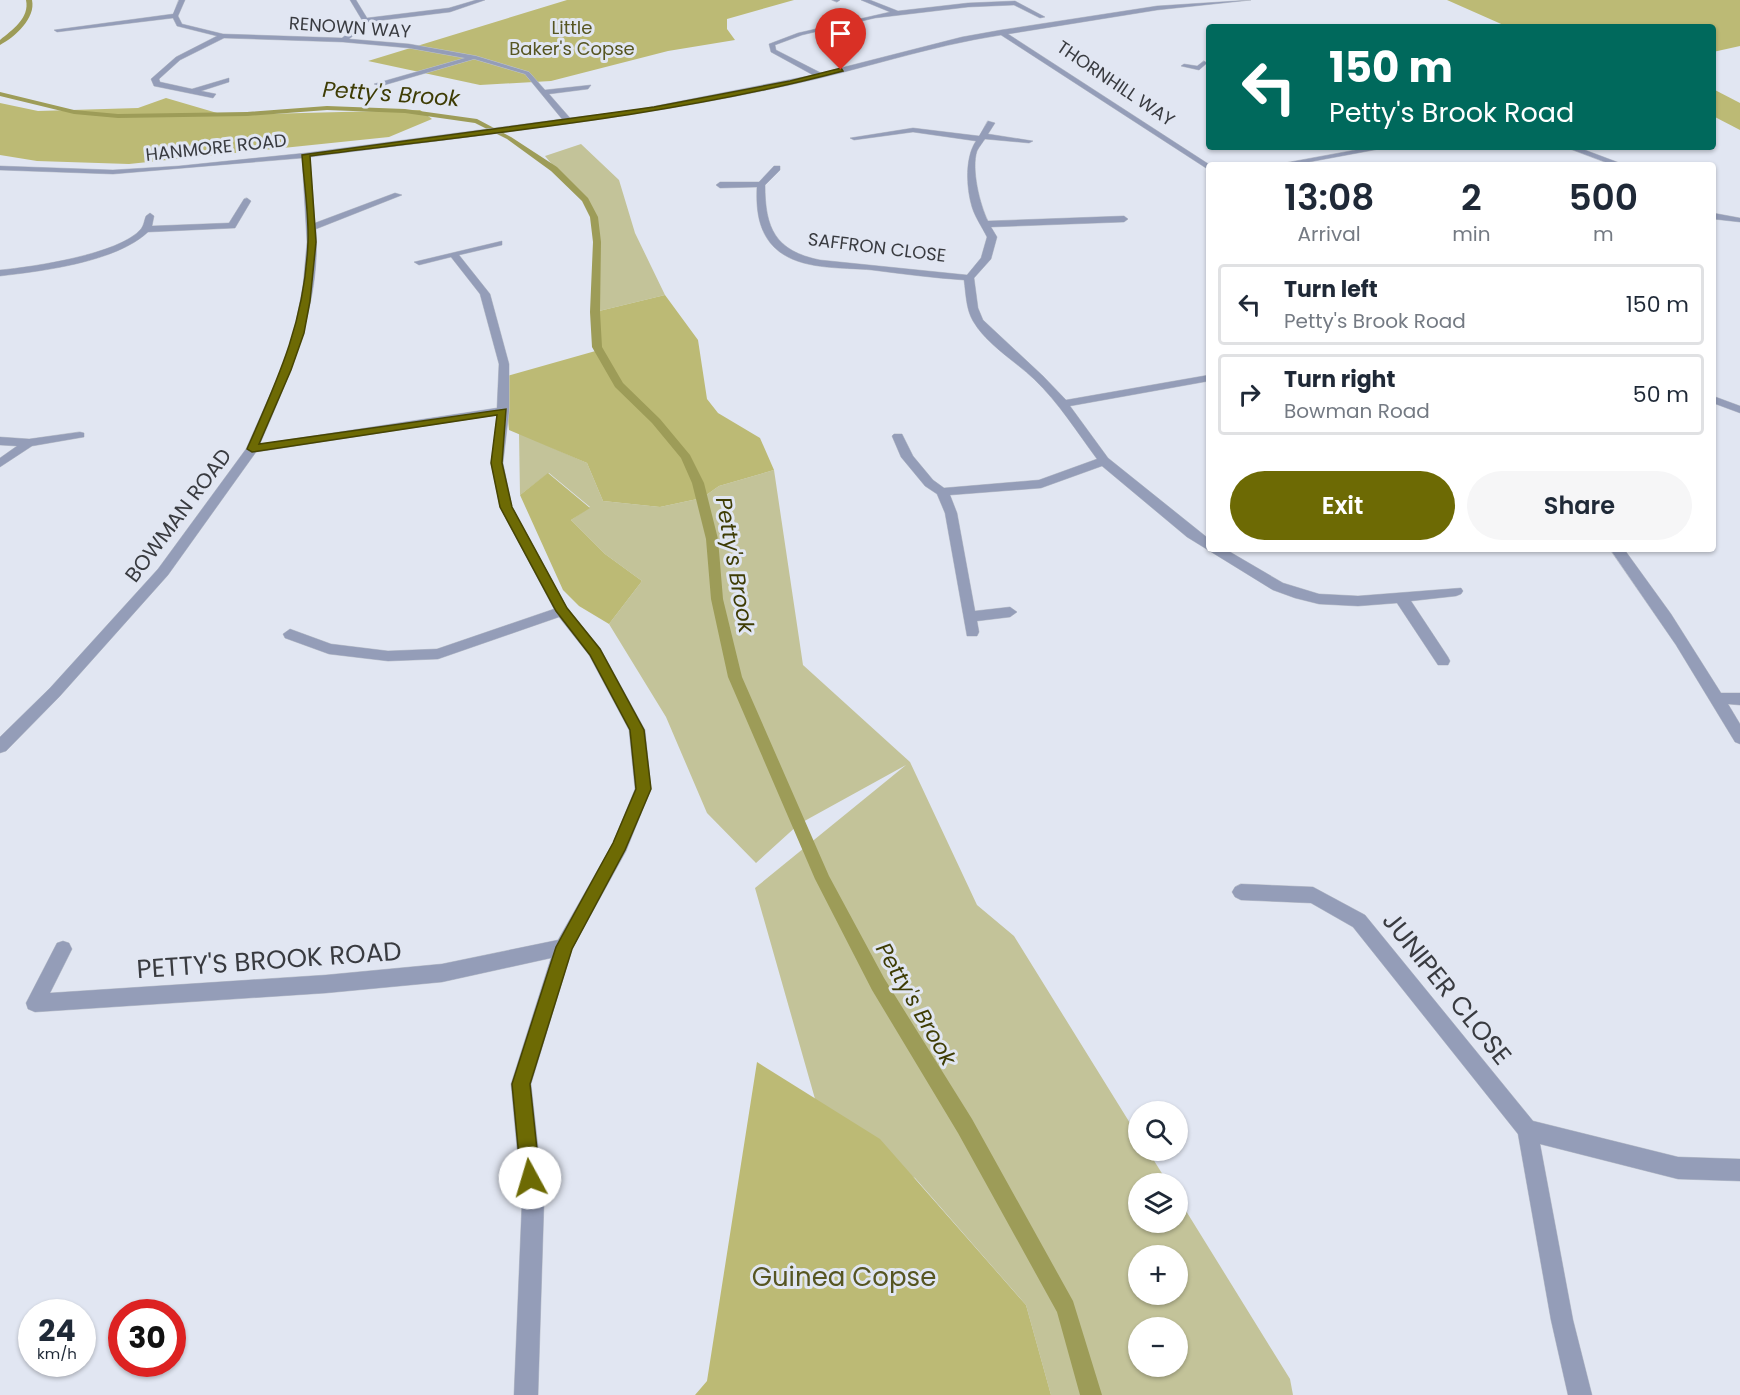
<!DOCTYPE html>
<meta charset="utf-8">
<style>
:root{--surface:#fff;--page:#f6f6f7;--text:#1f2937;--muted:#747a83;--line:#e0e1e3;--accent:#6d6a04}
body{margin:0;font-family:Poppins,sans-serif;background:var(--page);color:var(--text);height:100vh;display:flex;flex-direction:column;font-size:22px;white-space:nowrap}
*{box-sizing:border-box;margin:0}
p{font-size:20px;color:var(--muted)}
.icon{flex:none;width:33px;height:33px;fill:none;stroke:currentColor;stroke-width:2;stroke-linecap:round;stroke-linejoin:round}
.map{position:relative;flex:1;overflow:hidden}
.sheet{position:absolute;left:1206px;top:162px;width:510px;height:390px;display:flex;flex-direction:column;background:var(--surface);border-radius:6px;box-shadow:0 2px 4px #0004}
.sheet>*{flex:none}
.guide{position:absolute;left:1206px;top:24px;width:510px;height:126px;border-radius:6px;box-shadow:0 2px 4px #0004;background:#00695c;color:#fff;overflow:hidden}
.controls{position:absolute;left:1128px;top:1101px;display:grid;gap:12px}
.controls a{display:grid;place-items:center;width:60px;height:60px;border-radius:50%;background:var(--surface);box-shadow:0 2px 4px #0004;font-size:30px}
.speed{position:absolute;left:18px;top:1299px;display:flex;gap:12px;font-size:30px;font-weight:700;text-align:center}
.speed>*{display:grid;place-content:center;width:78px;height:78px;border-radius:50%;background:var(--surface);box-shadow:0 2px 4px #0004;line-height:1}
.speed small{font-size:15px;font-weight:400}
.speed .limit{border:9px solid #d22;background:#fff;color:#111}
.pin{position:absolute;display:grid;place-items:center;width:51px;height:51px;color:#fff;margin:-62px -26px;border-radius:50% 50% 50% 0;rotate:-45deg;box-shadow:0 0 6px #0007}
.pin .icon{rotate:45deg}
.me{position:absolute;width:66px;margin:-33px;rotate:354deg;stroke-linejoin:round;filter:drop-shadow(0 0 4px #0008)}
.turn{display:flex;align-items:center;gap:21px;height:126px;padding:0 24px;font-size:27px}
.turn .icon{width:78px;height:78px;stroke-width:2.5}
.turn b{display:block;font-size:42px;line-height:51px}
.eta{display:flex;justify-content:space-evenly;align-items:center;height:102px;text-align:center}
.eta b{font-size:36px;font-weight:600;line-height:42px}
.cta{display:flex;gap:12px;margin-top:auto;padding:12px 24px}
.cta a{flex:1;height:69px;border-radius:36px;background:var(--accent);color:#fff;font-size:24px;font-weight:600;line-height:69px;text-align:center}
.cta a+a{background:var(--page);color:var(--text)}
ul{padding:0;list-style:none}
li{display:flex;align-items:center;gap:18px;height:81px;margin:0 12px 9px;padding:0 12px;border:3px solid var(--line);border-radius:6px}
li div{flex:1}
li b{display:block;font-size:22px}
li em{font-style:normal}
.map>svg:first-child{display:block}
.green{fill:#c3c399;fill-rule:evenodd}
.forest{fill:#bcba75}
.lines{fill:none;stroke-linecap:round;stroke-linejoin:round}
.stream{fill:#9d9c58;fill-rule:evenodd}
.minor-casing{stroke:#bfc4ce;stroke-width:1}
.minor{fill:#949db8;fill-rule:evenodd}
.route{fill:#6d6a04;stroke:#474503;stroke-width:1.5}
.labels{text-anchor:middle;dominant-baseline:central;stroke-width:6;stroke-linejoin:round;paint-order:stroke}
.far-street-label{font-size:18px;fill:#393b40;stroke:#e1e6f2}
.far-park-label{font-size:18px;fill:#565521;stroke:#e1e6f2}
.street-label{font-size:21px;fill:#393b40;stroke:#e1e6f2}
.water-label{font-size:22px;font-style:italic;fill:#3e3c04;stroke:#e1e6f2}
.near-street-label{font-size:26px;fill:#393b40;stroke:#e1e6f2}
.near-park-label{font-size:26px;fill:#565521;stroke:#e1e6f2}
</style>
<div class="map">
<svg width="1740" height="1395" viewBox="0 0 1740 1395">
<rect width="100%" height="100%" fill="#e1e6f2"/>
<g class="green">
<path d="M581,144l38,36 16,53 30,62 -70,17 2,-70 -8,-34 -44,-52z"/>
<path d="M519,433l68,30 16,38 57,6 42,-9 17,-12 55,-16 29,195 107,97 67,143 37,31 124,200v14l10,1 20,32 -30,1v38h40v-24l112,181 3,16h-242l-25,-90 -111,-127 -92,-51 -68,-239 151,-123 -107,59 -43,39 -49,-50 -41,-96 -57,-93 33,-43 -37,-27 -34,-34 19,-13 -41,-34 -29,22zM1138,1256h40v38h-40zM1138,1328h40v38h-40z"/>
</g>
<g class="forest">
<path d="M567,0h227l-67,19v10l8,11 -67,11 -117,30 -71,4 -112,-24z"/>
<path d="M1447,0h293v46l-27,6v-25h-205z"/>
<path d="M1713,89l27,14v27l-27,-14z"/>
<path d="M166,98l58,17 196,-5 12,9 -43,18 -260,27 -92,-3 -37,-6v-52l38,8 100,-3z"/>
<path d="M665,295l33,45 9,59 11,14 42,25 14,32 -55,16 -17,12 -42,9 -57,-6 -16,-38 -78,-33 -5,-53 95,-27 -4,-38z"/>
<path d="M548,473l42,35 -19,12 34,34 37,27 -33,43 -30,-18 -16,-16 -43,-95z"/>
<path d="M757,1062l123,77 146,166 25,90h-356l12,-14z"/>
</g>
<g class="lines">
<g class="stream">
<path d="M26,0h6c4,18 -17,37 -32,45v-5c12,-10 30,-22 26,-40z"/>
<path d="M0,92l74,18 44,4 129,-2 80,-6 78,3 72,10 34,18 46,30 31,31 10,19 3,25 -1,70 2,35 21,36 37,36 30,36 14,28 14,56 5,60 19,78 87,199 55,102 88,141 101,182 29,94h-22l-23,-83 -99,-179 -86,-143 -57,-111 -87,-202 -17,-78 -5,-60 -14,-56 -11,-25 -29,-35 -37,-36 -23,-40 -2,-35 3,-70 -3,-25 -8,-16 -31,-30 -44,-32 -32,-16 -70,-10 -78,-3 -80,6 -129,2 -44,-4 -74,-18z"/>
</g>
<defs>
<g id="minor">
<path d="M179,0h6l-7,16 4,8 41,10 119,4 17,-13 3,-5 -12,-20h6l11,18 82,-10 27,-8h9l-35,12 -83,10 -3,5 -15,12 60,5 67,12 53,16 16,18 46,-5 -3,4 -39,5 21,24 65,-8 178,-35 -42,-23 -2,-8 29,-11 92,-21 -29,-12h9l28,11 70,-8 47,-2 30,16 -5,1 -26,-13 -46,2 -93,11 -73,17 -27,10 1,5 45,23 141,-36 39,-7 156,-24 94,-6 -94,10 -149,24 202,131 -1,5 -208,-135c-72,11 -141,35 -211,50 -158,35 -320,51 -480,72l5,66 80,-30 7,2 -86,34c5,77 -27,147 -56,215l237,-36 2,-44 -19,-70 -29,-37 -32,8 -5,-3 88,-21v4l-43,10 31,39 19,70v47l-6,52 9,44 55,101 33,40 45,82 6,59 -25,62 -54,98 -41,135 13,118 -6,193h-24l8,-193 -11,-118 40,-126 -109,24 -116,11 -291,19 -7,-3 -2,-6 31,-60 6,-2 6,2 3,6 -22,44 276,-18 116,-11 116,-24 55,-97 22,-54 -6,-59 -40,-75 -30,-38 -121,42 -50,2 -59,-7 -44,-16 -2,-4 7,-5 41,15 57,7 49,-2 117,-40 -54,-102 -9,-44 6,-48 -241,37 -88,123 -108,121 -54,55 -6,2v-16l50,-49 108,-119 88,-120 35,-79 13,-37 9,-47 4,-44 -5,-84 -189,16 -113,-4v-4l113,4 66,-4 127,-13 256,-34 -37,-45 -51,-15 -93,27 -7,-2 91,-26 -56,-10 -66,-6 -119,-4 -44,22 -21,19 1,3 32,7 37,-11v4l-28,9 15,3 -3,4 -59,-12 -3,-7 25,-22 41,-21 -40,-10 -4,-8 -116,14 -3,-2 119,-16z"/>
<path d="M832,0h8l-3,2z"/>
<path d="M1204,61l3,2 -8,7 -18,-4 3,-2 13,2z"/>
<path d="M988,121l7,2 -7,11 45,7 -4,2 -44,-4c-2,3 -6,8 -8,12 -6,18 3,54 11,70l136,-5 4,3 -4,3 -133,5 6,10 -6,22 -17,19 4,30 5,12 60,56 23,24 143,-25v6l-139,25 38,52 101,81v10h16l58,34 36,11 39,2 103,-8 2,3 -2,3 -5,2 -45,5 37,56 2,4 -2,4h-10l-41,-62 -39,3 -39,-2 -24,-6 -22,-8 -86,-53 -85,-71 -61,22 -91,7 7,18 18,98 35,-4 7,5 -7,5 -33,4 2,11 -2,4h-10l-22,-123 -8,-19 -12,-8 -24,-29 -9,-21 2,-2h8l11,22 20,24 11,8 95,-8 58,-21c-20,-27 -38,-56 -63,-80 -19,-18 -48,-35 -61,-58 -7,-12 -7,-27 -9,-41 -30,-2 -61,-6 -92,-10 -30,-3 -74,1 -98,-23 -16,-16 -18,-39 -17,-60l-37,1 -4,-3 4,-3h39l15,-16h6v4l-15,15c0,43 10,66 55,75l147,15 14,-17 6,-21c-5,-10 -12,-20 -15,-30 -6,-20 -7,-50 4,-66l-63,-9 -59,8 -4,-2 63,-10 66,8z"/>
<path d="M1372,147h18l-97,18h-19z"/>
<path d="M1565,147h12l48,18h-12z"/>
<path d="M247,198l4,3 -16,27 -87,4c-32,30 -105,39 -148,44v-6c33,-3 120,-16 141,-41 3,-4 3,-8 5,-13l4,-3 4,3 -2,10 77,-3 15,-24z"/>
<path d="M1713,213l27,5v4l-27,-3z"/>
<path d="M1713,396l27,10v7l-27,-10z"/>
<path d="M80,432l4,1v4l-52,9 -32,21v-9l17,-12 -17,-1v-8l29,2z"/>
<path d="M1610,549h14l47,65 50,79h19v12l-12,-1 12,20v20l-5,-2 -59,-97z"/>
<path d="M1241,884l72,3 52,28 168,206 145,36 62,2v22l-62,-2 -138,-35 33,176 19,75h-24l-17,-75 -33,-186 -165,-207 -42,-24 -70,-3 -6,-3 -3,-5 3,-5z"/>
</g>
</defs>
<use href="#minor" class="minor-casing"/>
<use href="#minor" class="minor"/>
</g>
<path class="route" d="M841,68l2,3c-174,46 -355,62 -533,85l6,86 -6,59 -6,32 -13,37 -32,74 247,-35 -4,54 10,44 55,101 33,41 44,81 7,59 -26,61 -53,99 -42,135 10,94 -3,7 -7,3 -6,-3 -3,-7 -9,-94 44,-137 57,-104 23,-54 -6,-59 -40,-75 -34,-44 -56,-104 -9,-44 6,-48 -245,37 -5,-3c31,-70 58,-128 61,-207 1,-28 -4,-59 -6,-87l352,-48 136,-26z"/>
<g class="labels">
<g class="far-street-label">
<text transform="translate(350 27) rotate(4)">RENOWN WAY</text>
<text transform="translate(1116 83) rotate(34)">THORNHILL WAY</text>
<text transform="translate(216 147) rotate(-6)">HANMORE ROAD</text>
<text transform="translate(877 247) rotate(7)">SAFFRON CLOSE</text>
</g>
<g class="far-park-label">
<text x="572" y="27">Little<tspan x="572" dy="21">Baker's Copse</tspan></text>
</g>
<g class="street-label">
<text transform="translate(178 515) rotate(-53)">BOWMAN ROAD</text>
</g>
<g class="water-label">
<text transform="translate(391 94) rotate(4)">Petty's Brook</text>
<text transform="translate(735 565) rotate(80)">Petty's Brook</text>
<text transform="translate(916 1004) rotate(60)">Petty's Brook</text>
</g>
<g class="near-street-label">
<text transform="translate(269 960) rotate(-4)">PETTY'S BROOK ROAD</text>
<text transform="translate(1447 988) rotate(51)">JUNIPER CLOSE</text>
</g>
<g class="near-park-label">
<text x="844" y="1277">Guinea Copse</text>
</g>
</g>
</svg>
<div class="controls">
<a><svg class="icon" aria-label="search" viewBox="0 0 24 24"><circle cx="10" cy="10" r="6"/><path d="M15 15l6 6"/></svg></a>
<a><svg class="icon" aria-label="layers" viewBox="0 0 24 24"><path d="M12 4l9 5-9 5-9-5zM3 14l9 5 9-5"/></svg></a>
<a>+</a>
<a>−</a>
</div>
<div class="speed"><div>24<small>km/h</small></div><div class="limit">30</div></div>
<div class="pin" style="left:841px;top:70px;background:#d93025"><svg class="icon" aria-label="arrive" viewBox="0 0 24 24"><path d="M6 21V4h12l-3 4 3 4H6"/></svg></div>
<svg class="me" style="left:530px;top:1178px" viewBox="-20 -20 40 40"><circle r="19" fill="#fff"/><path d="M0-13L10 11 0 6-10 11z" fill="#6d6a04"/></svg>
<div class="guide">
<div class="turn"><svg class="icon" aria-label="left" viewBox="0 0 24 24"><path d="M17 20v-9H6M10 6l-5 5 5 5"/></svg><div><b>150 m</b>Petty's Brook Road</div></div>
</div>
<section class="sheet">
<div class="eta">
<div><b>13:08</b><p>Arrival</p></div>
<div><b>2</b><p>min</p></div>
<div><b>500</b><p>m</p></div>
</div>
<ul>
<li><svg class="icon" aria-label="left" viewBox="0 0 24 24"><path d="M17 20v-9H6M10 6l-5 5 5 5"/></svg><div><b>Turn left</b><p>Petty's Brook Road</p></div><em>150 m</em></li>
<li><svg class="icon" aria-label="right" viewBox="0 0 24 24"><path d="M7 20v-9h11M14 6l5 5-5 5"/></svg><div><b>Turn right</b><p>Bowman Road</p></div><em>50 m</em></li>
</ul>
<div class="cta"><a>Exit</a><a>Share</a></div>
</section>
</div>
